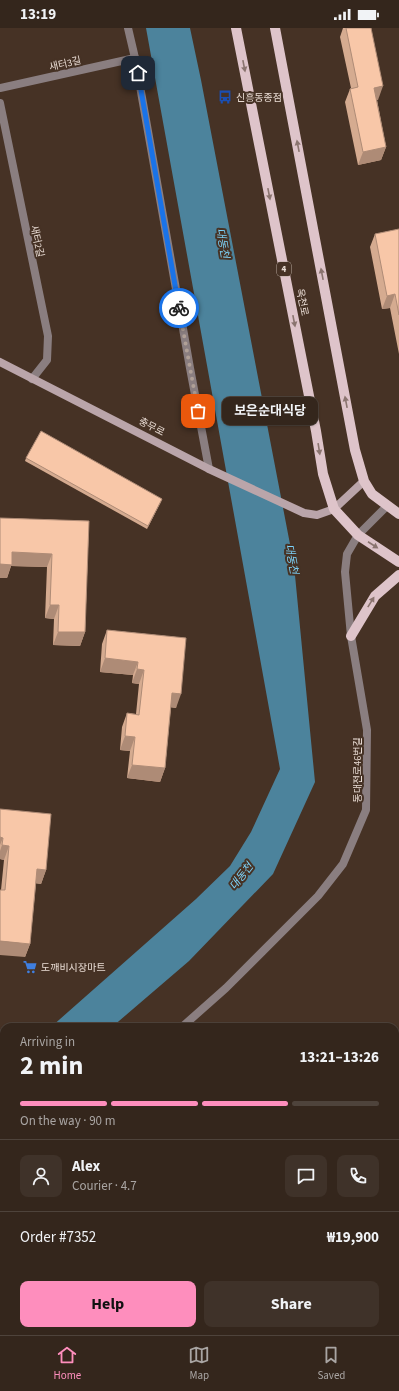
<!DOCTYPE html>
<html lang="en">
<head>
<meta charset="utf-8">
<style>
	:root { --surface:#34261c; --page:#3f3229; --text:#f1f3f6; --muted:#a9a5a3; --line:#4e433b; --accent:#fe8ebd }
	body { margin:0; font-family:"Source Sans 3","Noto Sans KR",sans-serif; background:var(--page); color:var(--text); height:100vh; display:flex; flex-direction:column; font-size:15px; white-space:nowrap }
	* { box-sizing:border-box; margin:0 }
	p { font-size:13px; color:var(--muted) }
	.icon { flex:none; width:22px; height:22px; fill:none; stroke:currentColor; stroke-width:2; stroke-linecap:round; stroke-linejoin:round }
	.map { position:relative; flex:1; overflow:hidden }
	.side { position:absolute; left:0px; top:995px; width:399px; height:312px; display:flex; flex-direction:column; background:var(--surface); border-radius:12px 12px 0 0; box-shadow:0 1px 3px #0004,0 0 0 1px var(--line) }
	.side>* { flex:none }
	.pin { position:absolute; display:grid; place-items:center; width:34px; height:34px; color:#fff; margin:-17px; border-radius:8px; box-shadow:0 2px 6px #0006 }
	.courier { position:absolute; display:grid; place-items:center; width:40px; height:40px; margin:-20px; border:3px solid #1a73e8; border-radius:50%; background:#fff; color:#222; box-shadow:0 1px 5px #0007 }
	.bubble { position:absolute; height:28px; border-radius:8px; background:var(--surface); box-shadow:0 1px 3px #0004,0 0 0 1px var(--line); font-size:13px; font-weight:700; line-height:28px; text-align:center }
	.headline em { font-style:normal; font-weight:700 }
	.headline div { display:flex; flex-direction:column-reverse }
	.headline { display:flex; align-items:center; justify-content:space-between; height:68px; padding:0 20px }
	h1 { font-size:26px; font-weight:700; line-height:30px }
	.bar { display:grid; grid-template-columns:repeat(4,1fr); gap:6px 4px; align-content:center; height:48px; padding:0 20px }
	.bar i { height:5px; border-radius:3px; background:var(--line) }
	.bar .selected { background:var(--accent) }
	.bar p { grid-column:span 4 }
	.line { display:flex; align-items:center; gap:10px; padding:0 20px; border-top:1px solid var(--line) }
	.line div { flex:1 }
	.round { display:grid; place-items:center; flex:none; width:42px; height:42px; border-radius:8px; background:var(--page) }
	.action { display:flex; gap:8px; margin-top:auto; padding:8px 20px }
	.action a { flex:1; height:46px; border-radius:8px; background:var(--accent); color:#111; font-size:16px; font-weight:700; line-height:46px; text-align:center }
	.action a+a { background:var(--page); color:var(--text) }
	.status { display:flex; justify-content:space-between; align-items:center; height:28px; padding:0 20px; background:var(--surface); direction:ltr }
	.status svg { height:11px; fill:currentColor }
	.menu { display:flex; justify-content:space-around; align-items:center; height:56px; border-top:1px solid var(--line); background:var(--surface); font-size:11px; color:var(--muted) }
	.menu a { display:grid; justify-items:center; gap:2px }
	.menu .selected { color:var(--accent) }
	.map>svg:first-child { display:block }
	.built { fill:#543a2a }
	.green { fill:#3c5848 }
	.water { fill:#4c839c }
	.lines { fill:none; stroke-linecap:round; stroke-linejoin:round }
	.minor { stroke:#8a7e80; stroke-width:8 }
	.tertiary { stroke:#8a7e80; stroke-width:8 }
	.secondary { stroke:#baa5aa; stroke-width:8 }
	.primary { stroke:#dec4ca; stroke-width:10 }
	.wall { fill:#d5ab90 }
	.shaded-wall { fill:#ae8b76 }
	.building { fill:#f8c7a8; stroke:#ae8b76 }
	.oneway { fill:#8a746f }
	.done { stroke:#b0a097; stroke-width:4; stroke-dasharray:0 7.2 }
	.route { stroke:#1a73e8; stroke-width:5 }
	.labels { text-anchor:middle; stroke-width:4; stroke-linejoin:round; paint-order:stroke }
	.shield { fill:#463225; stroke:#b8a9a0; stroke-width:1 }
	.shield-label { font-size:9px; font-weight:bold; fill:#e9dcd4 }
	.street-label { font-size:10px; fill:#e9dcd4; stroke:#463225 }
	.poi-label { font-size:10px; fill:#e9dcd4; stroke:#463225; text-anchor:start }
	.water-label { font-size:11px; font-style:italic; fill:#7dd3fa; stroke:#463225 }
</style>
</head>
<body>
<div class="status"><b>13:19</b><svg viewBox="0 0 49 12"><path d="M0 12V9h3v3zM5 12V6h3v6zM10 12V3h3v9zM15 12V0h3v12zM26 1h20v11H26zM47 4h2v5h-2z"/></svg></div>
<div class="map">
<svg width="399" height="1307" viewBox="0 0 399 1307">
	<rect width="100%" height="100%" fill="#463225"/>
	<path class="built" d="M4,1187V1303H213L216,1307H0V1191Z"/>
	<path class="green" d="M4,1294V1303H114L118,1307H0V1297Z"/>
	<g class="water">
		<path d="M146,0H190L201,52L294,537L315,754L273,846L189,933L112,999H51L196,871L230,838L251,804L280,741Z"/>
		<path d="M4,1040V1092L0,1095V1044Z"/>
	</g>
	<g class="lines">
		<g class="minor">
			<path d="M128,0L135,30L190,340L209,441"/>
			<path d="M0,60L135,30"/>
			<path d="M0,75L48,308L47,332L32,351"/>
			<path d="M237,1303L241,1307"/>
			<path d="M342,1303L346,1307"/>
		</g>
		<g class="tertiary">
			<path d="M182,999L226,960L318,868L343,836L366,782L367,702L351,608L345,544L347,526L358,507L387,478"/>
			<path d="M0,1154L4,1150"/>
			<path d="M264,1303L269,1307"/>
			<path d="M296,1303L300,1307"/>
		</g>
		<path class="secondary" d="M0,334L209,441L304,485L317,487L334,481L364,453"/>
		<g class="primary">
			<path d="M236,0L316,403L323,446L334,481L358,507L399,534"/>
			<path d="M275,0L355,422L364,453L372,466L399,486"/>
			<path d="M351,608L375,568L399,547"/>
		</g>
	</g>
	<g class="wall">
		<path d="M343,0H371L378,72H377L386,119L381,132L358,137L345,74L350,61L351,60L340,9Z"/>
		<path d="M399,201V326L390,280L382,281L370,219L375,206Z"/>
		<path d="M26,430L162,471L147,501L25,433Z"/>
		<path d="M0,490L89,493L85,604L80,618L53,617L54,591L45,590L47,539L11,538L7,550H0Z"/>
		<path d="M107,602L186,610L176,680L171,679L165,740L160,754L127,750L130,723L120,722L122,699L127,685L136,686L139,656L132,655L133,647L100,644L102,616Z"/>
		<path d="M0,781L46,842L41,856L36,855L30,916L25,929L1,862L4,832L0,831Z"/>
		<path d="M4,1189V1244L0,1239V1192Z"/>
		<path d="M395,1212L399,1214V1260L395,1258Z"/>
		<path d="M399,1287V1296L396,1294Z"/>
	</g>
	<g class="shaded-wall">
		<path d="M383,58L378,72L369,73L374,60Z"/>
		<path d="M386,119L381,132L358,137L363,124Z"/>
		<path d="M395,266L390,280L382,281L387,268Z"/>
		<path d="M162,471L161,474L147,501L148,498Z"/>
		<path d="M12,524L52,526L47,539L11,538L7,550H0V536Z"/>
		<path d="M50,577H59L54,591L45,590Z"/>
		<path d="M58,604H85L80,618L53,617Z"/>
		<path d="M105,630L138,634L133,647L100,644Z"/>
		<path d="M137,641L144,642L139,656L132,655Z"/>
		<path d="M172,665L181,666L176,680L167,679Z"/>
		<path d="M125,708L135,709L130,723L120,722Z"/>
		<path d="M132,737L165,740L160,754L127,750Z"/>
		<path d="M0,809L3,810L0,817Z"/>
		<path d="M2,817L9,818L4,832L0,831V823Z"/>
		<path d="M37,841L46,842L41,856L32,855Z"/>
		<path d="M0,913L30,916L25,929L0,927Z"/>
		<path d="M399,1078V1082L395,1090V1086Z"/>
	</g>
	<g class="building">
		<path d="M346,0H371L383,58L374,60L386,119L363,124L350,61L358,59Z"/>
		<path d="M399,201V287L395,266L387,268L375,206Z"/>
		<path d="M41,403L162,471L148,498L26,430Z"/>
		<path d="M0,490L89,493L85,604H58L59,577H50L52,526L12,524V537L0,536Z"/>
		<path d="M107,602L186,610L181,666L172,665L165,740L132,737L135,709L125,708L127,685L139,687L144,642L137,641L138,634L105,630Z"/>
		<path d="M0,781L51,786L46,842L37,841L30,916L0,913V862H5L9,818L2,817L3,810L0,809Z"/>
		<path d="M399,1028V1078L395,1086V1031L397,1032Z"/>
		<path d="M4,1189V1232L0,1228V1192Z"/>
		<path d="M395,1212L399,1214V1244L395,1242Z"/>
	</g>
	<defs><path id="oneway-solid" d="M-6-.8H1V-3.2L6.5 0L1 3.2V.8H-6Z"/></defs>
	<g class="oneway">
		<use href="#oneway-solid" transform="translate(244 38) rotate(79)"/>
		<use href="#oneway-solid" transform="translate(298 118) rotate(-101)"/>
		<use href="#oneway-solid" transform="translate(269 166) rotate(79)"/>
		<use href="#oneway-solid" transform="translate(322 246) rotate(-101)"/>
		<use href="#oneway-solid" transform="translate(294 293) rotate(79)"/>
		<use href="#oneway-solid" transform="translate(346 374) rotate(-101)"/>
		<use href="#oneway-solid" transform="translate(319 421) rotate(81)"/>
		<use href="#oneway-solid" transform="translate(373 517) rotate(33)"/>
		<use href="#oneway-solid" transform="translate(371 574) rotate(-58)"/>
	</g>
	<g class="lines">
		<path class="done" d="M179,280L198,383"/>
		<path class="route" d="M138,45L179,280"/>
	</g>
	<defs>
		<g id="bus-bare" transform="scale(1.08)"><path d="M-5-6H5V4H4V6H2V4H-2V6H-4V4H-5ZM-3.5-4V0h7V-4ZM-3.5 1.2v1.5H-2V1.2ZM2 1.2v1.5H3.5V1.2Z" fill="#1a4fb4" stroke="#463225" stroke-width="2.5" paint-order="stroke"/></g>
		<g id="supermarket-bare" transform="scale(1.08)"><path d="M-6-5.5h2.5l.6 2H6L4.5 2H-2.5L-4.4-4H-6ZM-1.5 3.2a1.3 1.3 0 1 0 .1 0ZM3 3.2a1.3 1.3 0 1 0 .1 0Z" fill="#3f7fe0" stroke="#463225" stroke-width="2.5" paint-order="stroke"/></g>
	</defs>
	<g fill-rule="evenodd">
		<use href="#bus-bare" x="225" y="69"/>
		<use href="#supermarket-bare" x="30" y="939"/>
	</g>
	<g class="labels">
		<rect class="shield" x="277" y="234" width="14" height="14" rx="3"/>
		<g class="shield-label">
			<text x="284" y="244">4</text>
		</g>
		<g class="street-label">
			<text transform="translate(65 35) rotate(-13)" y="4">새터3길</text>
			<text transform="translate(38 213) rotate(78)" y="4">새터2길</text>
			<text transform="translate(303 274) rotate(79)" y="4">옥천로</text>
			<text transform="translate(152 398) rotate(27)" y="4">충무로</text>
			<text transform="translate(357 742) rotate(-90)" y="4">동대전로46번길</text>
		</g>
		<g class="poi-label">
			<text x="236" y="73">신흥동종점</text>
			<text x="41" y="943">도깨비시장마트</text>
		</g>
		<g class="water-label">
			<text transform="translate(223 215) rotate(80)" y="4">대동천</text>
			<text transform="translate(292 531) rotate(79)" y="4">대동천</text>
			<text transform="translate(241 848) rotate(-52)" y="4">대동천</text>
		</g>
	</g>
</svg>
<div class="pin" style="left:198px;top:383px;background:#ea580c"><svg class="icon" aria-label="bag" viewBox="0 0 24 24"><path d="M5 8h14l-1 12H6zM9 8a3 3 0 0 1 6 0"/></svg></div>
<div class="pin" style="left:138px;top:45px;background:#1f2937"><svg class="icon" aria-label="home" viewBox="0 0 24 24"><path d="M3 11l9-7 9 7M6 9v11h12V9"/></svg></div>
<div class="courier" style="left:179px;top:280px"><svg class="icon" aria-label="bike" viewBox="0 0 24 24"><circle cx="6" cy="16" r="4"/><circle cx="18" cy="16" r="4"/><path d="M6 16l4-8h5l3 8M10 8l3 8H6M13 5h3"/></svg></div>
<div class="bubble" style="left:222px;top:369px;width:96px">보은순대식당</div>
<section class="side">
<div class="headline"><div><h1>2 min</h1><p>Arriving in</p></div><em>13:21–13:26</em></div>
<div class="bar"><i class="selected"></i><i class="selected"></i><i class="selected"></i><i></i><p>On the way · 90 m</p></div>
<div class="line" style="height:72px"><a class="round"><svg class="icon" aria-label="person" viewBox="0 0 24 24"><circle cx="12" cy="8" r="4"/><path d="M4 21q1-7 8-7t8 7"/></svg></a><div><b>Alex</b><p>Courier · 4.7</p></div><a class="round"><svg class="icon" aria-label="chat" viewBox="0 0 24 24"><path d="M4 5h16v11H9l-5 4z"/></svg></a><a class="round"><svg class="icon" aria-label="phone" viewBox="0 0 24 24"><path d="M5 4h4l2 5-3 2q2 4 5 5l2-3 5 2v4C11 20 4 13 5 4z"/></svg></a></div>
<div class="line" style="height:52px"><div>Order #7352</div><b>₩19,900</b></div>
<div class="action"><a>Help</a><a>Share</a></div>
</section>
</div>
<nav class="menu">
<a class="selected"><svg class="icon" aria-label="home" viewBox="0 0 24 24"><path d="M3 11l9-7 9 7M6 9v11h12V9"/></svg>Home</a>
<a><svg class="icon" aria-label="map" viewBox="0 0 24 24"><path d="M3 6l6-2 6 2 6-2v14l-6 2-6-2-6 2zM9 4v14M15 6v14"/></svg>Map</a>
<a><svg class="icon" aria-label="saved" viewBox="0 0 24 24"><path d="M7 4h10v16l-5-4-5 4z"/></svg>Saved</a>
</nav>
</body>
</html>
